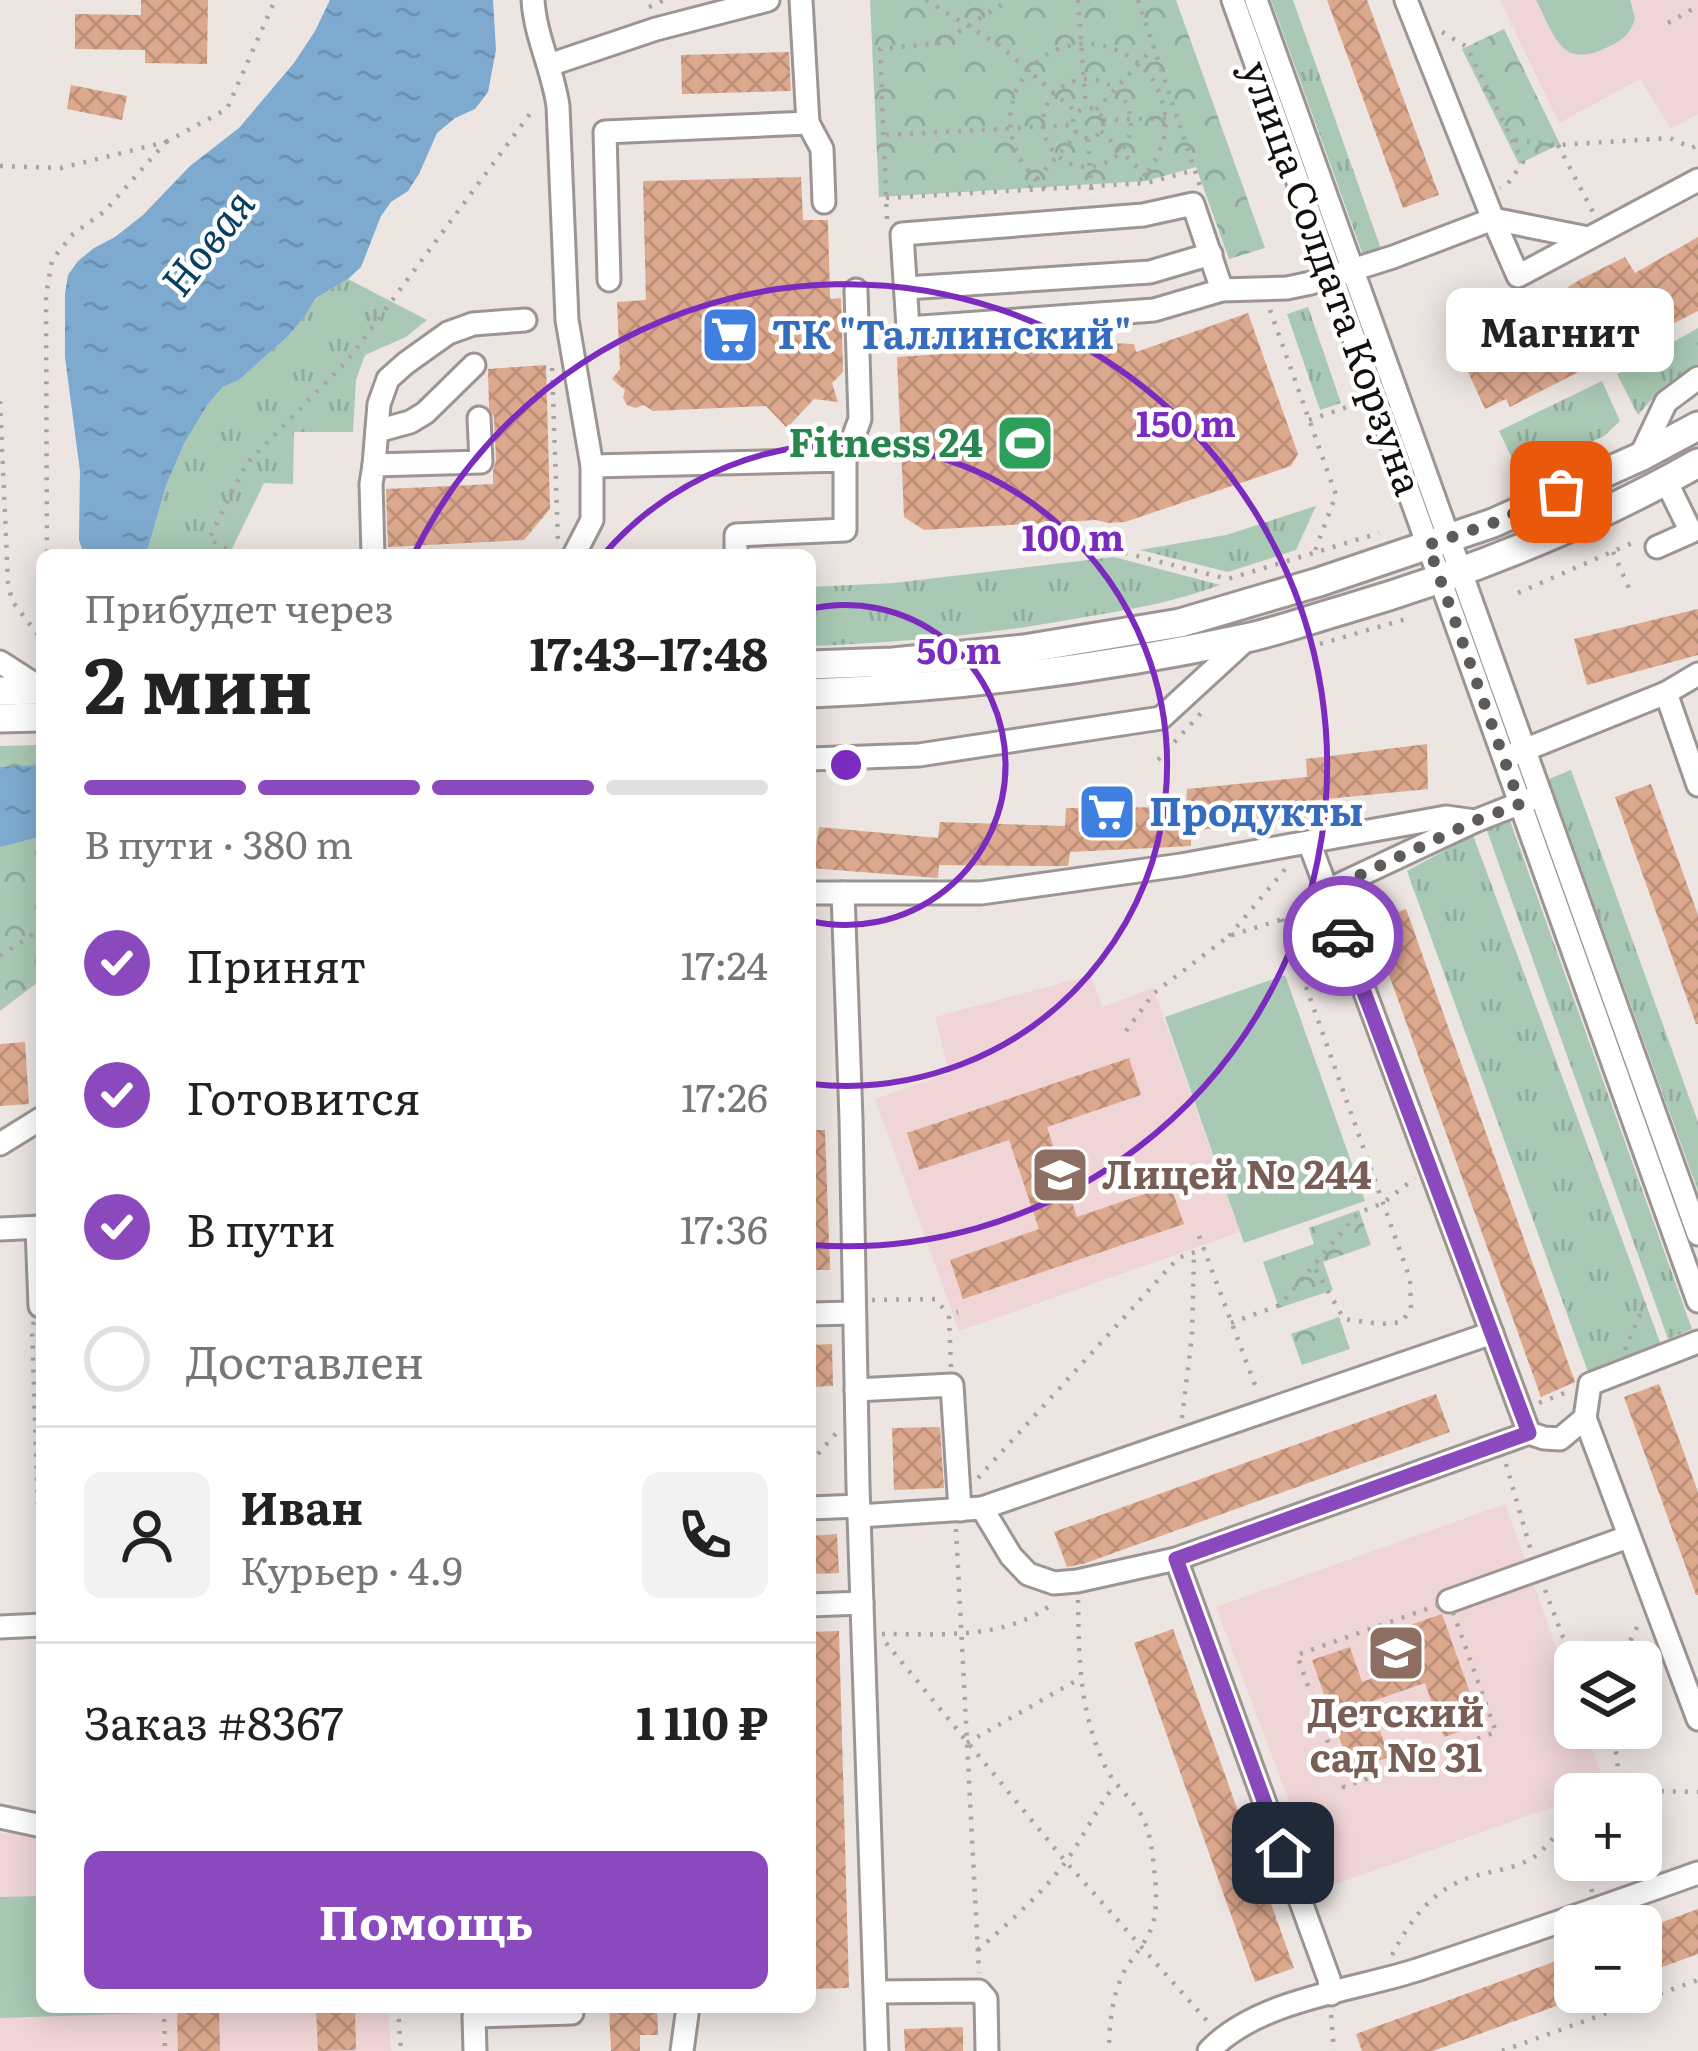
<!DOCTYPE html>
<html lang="ru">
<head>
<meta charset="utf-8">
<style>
	:root { --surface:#fff; --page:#f2f2f2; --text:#222; --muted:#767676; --line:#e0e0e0; --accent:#8b49be }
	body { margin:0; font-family:Literata,serif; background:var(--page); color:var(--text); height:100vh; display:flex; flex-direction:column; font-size:45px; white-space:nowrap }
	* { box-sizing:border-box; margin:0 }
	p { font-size:39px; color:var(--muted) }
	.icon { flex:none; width:66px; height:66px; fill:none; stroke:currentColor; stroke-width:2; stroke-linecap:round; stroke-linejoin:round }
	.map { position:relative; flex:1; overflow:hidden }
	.panel { position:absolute; left:36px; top:549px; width:780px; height:1464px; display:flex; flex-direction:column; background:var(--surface); border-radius:18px; box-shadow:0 6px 30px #0003 }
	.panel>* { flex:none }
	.fabs { position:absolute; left:1554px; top:1641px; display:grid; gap:24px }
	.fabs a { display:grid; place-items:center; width:108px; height:108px; border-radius:18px; background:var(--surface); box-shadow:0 6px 30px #0003; font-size:60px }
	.pin { position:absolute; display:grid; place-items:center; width:102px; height:102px; color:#fff; margin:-51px; border-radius:24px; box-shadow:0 6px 18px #0006 }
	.courier { position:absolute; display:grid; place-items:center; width:120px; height:120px; margin:-60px; border:9px solid #8b49be; border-radius:50%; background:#fff; color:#222; box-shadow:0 3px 15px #0007 }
	.bubble { position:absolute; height:84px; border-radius:18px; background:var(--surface); box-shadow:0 6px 30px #0003; font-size:39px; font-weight:700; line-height:84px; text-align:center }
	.head em { font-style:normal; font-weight:700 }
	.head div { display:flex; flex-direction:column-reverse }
	.head { display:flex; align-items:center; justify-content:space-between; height:204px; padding:0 48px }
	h1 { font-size:78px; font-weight:700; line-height:90px }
	.bar { display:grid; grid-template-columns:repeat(4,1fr); gap:18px 12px; align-content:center; height:144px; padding:0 48px }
	.bar i { height:15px; border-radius:9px; background:var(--line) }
	.bar .active { background:var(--accent) }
	.bar p { grid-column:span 4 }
	.line { display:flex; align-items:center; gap:30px; padding:0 48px; border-top:3px solid var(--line) }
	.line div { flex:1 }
	.round { display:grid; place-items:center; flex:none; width:126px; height:126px; border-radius:18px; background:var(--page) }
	ol { padding:0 48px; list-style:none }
	li { display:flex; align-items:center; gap:36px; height:132px }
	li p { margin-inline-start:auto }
	li .icon { padding:12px; border-radius:50%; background:var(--accent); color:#fff; stroke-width:4 }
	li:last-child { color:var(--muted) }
	li i { width:66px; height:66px; border:6px solid var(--line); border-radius:50% }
	.button { display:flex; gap:24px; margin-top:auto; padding:24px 48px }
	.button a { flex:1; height:138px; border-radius:18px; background:var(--accent); color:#fff; font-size:48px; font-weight:700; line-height:138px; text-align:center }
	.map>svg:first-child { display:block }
	.education { fill:#f0d5d7 }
	.grass { fill:url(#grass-tufts) }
	.park { fill:url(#park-crowns) }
	.pitch { fill:#a9c9b4 }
	.water { fill:url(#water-ripples) }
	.building { fill:url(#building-cross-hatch) }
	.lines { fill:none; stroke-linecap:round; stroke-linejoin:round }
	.minor-casing { stroke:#9c9593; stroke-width:27 }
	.major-casing { stroke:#9c9593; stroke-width:33 }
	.path { stroke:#a9a4a1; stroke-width:4.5; stroke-dasharray:3 9; stroke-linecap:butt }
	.minor { stroke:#fff; stroke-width:21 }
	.major { stroke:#fff; stroke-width:27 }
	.done { stroke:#5e5a58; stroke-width:12; stroke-dasharray:0 21.6 }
	.route { stroke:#8b49be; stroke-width:15 }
	.ring { fill:none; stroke:#7b2cbf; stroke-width:6 }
	.labels { text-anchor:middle; stroke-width:9; stroke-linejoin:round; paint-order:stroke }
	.street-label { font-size:39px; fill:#120f0e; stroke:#fff }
	.shop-label { font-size:39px; font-weight:bold; fill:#366cbe; stroke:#fff; text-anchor:start }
	.leisure-label { font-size:39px; font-weight:bold; fill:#27864d; stroke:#fff; text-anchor:end }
	.education-label { font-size:39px; font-weight:bold; fill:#785e54; stroke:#fff; text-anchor:start }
	.water-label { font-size:42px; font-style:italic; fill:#073e62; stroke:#fff }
	.centre { fill:#7b2cbf; stroke:#fff; stroke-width:6 }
	.ring-label { font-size:36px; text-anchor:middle; font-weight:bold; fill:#7b2cbf; stroke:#fff; stroke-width:9; stroke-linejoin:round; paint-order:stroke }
</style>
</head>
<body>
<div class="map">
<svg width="1698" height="2051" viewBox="0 0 1698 2051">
	<defs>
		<pattern id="grass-tufts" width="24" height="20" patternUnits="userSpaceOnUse" patternTransform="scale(3)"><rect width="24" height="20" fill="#a9c9b4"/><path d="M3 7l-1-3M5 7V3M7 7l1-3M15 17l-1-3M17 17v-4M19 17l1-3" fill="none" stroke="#90ab9a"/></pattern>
		<pattern id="park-crowns" width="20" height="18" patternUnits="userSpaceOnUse" patternTransform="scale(3)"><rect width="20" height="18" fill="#a9c9b4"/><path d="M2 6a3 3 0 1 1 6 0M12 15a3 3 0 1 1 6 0" fill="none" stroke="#90ab9a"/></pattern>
		<pattern id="water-ripples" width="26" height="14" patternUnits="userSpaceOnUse" patternTransform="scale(3)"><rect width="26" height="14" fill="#7eaad0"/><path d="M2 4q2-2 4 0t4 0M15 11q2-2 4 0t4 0" fill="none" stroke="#6c91b1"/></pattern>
		<pattern id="building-cross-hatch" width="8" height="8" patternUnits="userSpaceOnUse" patternTransform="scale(3)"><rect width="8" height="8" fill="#dda98e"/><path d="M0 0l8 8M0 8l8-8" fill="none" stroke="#bd9079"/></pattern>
	</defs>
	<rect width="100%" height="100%" fill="#ece5e2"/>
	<g class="education">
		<path d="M1500,0H1698V114L1671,129L1640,79L1559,123Z"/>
		<path d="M1091,975L1102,1007L1153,988L1240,1232L959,1331L875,1099L949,1073L935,1017Z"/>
		<path d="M1505,1504L1575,1700V1728H1585L1606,1788L1590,1794H1575V1799L1322,1889L1216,1607Z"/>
		<path d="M0,1833L42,1834V2007H388L391,2051H0Z"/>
	</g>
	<g class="grass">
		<path d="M1271,0H1293L1381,249L1363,255Z"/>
		<path d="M348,279L427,320L406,337L365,355L356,380L353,432H294L293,484L264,483L229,555H146L167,483L185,442L208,404L223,387L239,380L287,337L303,319L316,298Z"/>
		<path d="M1308,307L1341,403L1320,410L1287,314Z"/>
		<path d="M1698,328V364L1658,392L1638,415L1617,374Z"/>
		<path d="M1602,381L1620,421L1604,436L1520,475L1499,431Z"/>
		<path d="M1316,506L1296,550L1228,572L1140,550L1226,535Z"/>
		<path d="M1114,557L1220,585C1174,602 1133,609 1085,617C994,634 903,643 810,646V587L894,583Z"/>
		<path d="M1571,770L1698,1122V1191L1549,779Z"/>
		<path d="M1509,818L1692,1329L1668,1339L1486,828Z"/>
		<path d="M1473,835L1661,1345L1588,1372L1407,871Z"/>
	</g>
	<g class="park">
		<path d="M870,0H1176L1265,248L1229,259L1196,167L1146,181L879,197Z"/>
		<path d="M1504,29L1560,144L1519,164L1462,49Z"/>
		<path d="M42,745V979L0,1011V746Z"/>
		<path d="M1359,1210L1371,1245L1323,1262L1333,1290L1279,1308L1263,1262L1314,1244L1309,1228Z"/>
		<path d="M1339,1317L1350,1349L1302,1365L1291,1334Z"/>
	</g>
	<g class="pitch">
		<path d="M1536,0H1630L1635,18C1631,33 1624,39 1610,46C1561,71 1556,38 1536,0Z"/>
		<path d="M1285,975L1365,1201L1244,1243L1165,1017Z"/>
		<path d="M42,1896V2007H152V2013L0,2018V1897Z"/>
	</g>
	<g class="water">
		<path d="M330,0H493L496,50L488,92L475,109L455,118L437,133L419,174L408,191L391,202L381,216L361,267L348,279L316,298L303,319L287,337L239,380L223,387L208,404L185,442L167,483L146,555H84L79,540L80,471L65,357V294L68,275L78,261L94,248L115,237L143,215L190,166L239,128L294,63L315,31Z"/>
		<path d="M42,765V836L0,847V767Z"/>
	</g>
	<g class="building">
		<path d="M141,0H208L207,64L145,63V50L75,49V14L141,15Z"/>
		<path d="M1327,0H1367L1439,195L1403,208Z"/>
		<path d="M789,52L791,91L682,94L681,55Z"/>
		<path d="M71,85L127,96L122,120L67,109Z"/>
		<path d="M801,177L803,220H828L830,299L841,298L843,372L832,383L838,402L814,399L787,428L766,406L653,411L644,405L635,408L627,405L623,398L625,390L612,379L620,369L617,302L646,300L643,181Z"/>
		<path d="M1698,237V311L1510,407L1506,399L1485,409L1464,363L1470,360L1447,311L1480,296L1501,341L1576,302L1568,287L1581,279L1625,257L1635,273Z"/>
		<path d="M1248,313L1298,454L1291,466L1125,522L1109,523L1096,520L924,530L904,517L897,357L1111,343L1134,344L1136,352Z"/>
		<path d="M546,365L550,509L524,540L388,547L386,489L493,484V471L496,461L494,417L489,408L488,369Z"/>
		<path d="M1698,609V655L1587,685L1574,639Z"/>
		<path d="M1427,744L1428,789L1317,800L1318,816L1191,831V846L1070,852L1068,866H1062L939,865L938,878L810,868V846H816L819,827L938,838L940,822L1065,826L1066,808L1186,807L1187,789L1307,777L1306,759Z"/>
		<path d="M1651,784L1698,915V1024H1696L1615,797Z"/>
		<path d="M1406,909L1575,1382L1541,1397L1370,922Z"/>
		<path d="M25,1042L29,1104L0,1106V1044Z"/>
		<path d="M1129,1058L1141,1095L1047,1127L1077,1217L1170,1185L1184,1224L963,1299L950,1260L1039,1229L1009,1140L919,1170L907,1133Z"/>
		<path d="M810,1130H825L830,1270H810Z"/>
		<path d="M832,1344L833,1386L810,1387V1345Z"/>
		<path d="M1659,1384L1698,1492V1595H1696L1624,1397Z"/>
		<path d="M1436,1394L1450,1432L1083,1564L1067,1567L1054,1532Z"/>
		<path d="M940,1427L944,1488L894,1490L892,1428Z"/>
		<path d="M837,1534L839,1573L810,1574V1536Z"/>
		<path d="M1442,1614L1481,1724L1444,1737L1425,1683L1370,1702L1389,1757L1351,1771L1312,1660L1350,1647L1362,1682L1417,1662L1404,1627Z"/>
		<path d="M1173,1629L1294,1968L1255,1982L1134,1643Z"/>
		<path d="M839,1631L849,1988L810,1989V1632Z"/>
		<path d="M1698,1909V1954L1641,1975V1930Z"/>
		<path d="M1575,1954V1999L1433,2051H1362L1356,2034Z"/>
		<path d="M177,2007H219L220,2051H178Z"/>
		<path d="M316,2007H355L356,2050L318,2051Z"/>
		<path d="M609,2007H657L658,2035H640V2051H611Z"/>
		<path d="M963,2027V2051H905L904,2029Z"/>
	</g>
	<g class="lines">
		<g class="minor-casing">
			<g id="minor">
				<path d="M533,0C535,36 553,70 558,106L567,320L592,466V520L574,555"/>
				<path d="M1233,0L1698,1301"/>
				<path d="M1256,0L1698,1234"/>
				<path d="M1406,0L1493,219L1588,238"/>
				<path d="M549,65L656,29L768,0"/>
				<path d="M808,123L822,149L824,202"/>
				<path d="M609,280L605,132L808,123L801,0"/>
				<path d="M906,288L1150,272L1211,254"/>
				<path d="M1222,290L1193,204L1143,215L902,234L908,328L1154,310L1222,290L1287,288L1311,283L1393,257L1493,219L1518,276L1698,180"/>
				<path d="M377,431L410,422L425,413L474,365"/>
				<path d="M1640,457L1666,402L1698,378"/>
				<path d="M845,460L860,419L856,290"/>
				<path d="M374,465L379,404L388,379L406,363L448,333L473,324L525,320"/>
				<path d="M592,466L845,460V530L736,535V555"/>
				<path d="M1657,547L1691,532L1666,481"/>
				<path d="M373,555L371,484L374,465L481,462L479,418"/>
				<path d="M0,662L42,689"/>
				<path d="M1666,693L1698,785"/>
				<path d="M1512,755L1666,693L1698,674"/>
				<path d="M810,759L919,755L1161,718L1248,638"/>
				<path d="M1326,891L1475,821"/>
				<path d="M810,893H981L1181,865L1446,817L1475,821L1531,799"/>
				<path d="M843,893L851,1119L858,1486L877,2051"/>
				<path d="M0,1144L42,1118"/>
				<path d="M37,1227L40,1306H42"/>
				<path d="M0,1229L42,1227"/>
				<path d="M810,1314L854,1313"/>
				<path d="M856,1390L952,1385L960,1510"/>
				<path d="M1585,1418L1698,1719"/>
				<path d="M1529,1433L1544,1438L1560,1439L1585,1418L1590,1384L1698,1342"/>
				<path d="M810,1508L859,1506"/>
				<path d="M982,1508L1492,1333"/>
				<path d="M859,1516L982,1508L1011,1556L1028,1574L1054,1583L1077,1581L1176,1559L1529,1433L1309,842"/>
				<path d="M1176,1559L1329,1979L1331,1994"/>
				<path d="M1449,1601L1628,1537"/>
				<path d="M810,1605L862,1603"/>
				<path d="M0,1627L42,1625"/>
				<path d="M0,1817L42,1826"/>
				<path d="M877,1992L979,1991L986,1999L987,2051"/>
				<path d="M475,2051L474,2016L572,2013V2007"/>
				<path d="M682,2051L688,2007"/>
				<path d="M1209,2051C1258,1999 1353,1991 1420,1969C1513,1938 1606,1906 1698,1873"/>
			</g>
		</g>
		<g class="major-casing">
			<g id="major">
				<path d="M810,665L893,662L1024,649L1180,623L1319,582L1493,523L1640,457L1698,426"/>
				<path d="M0,691L42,690"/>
				<path d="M810,693C956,687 1103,669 1246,638C1279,631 1311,619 1343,610C1465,574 1587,526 1698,463"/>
				<path d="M0,718L42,717"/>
			</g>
		</g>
		<g class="path">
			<path d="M926,0L999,45L1077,113"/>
			<path d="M1078,0L1086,108"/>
			<path d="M1138,0L1200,186"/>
			<path d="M649,7L664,0"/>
			<path d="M1668,23L1698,6"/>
			<path d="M1442,32L1467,47L1523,162L1507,185L1500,188"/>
			<circle cx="1087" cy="123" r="44"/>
			<circle cx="1088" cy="123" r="15"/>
			<path d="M1096,110L1153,48"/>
			<path d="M1103,120L1175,118"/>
			<path d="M1101,131L1152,182"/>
			<path d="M886,135L1072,125"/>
			<path d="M1088,139L1092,199"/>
			<path d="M1515,140L1558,145L1670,138L1692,148L1698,145"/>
			<path d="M166,142L227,109L275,0"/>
			<path d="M1558,145L1594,214"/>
			<path d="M0,166L61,168L166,142L105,211L73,234L52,260L46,295L47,555"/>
			<path d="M1029,188L1077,134"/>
			<path d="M1045,189C961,115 1046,7 1128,56C1147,67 1160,87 1164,109C1170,138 1157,164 1136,184"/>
			<path d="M886,198L1147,183L1195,170"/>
			<path d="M887,219L880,49L941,43L1009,0"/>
			<path d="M1270,310L1336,495L1314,553"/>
			<path d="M552,368L558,542"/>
			<path d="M0,401L8,583L12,601L42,640"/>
			<path d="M1309,420L1353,405"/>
			<path d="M1113,550L1228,579L1379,533"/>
			<path d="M1613,552L1632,595"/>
			<path d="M237,555L209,539L246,464L348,360L535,107"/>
			<path d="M305,555L308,552L352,551"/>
			<path d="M1518,593L1639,540"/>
			<path d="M1320,644L1406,619"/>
			<path d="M1158,760L1204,710"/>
			<path d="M1282,919L1410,1279L1411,1308L1402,1322L1381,1324L1344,1319L1313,1265"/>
			<path d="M1229,936L1287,867"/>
			<path d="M0,956L42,928"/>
			<path d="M1126,1031L1154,993L1229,936L1312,910"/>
			<path d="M1199,1236L1258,1393"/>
			<path d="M872,1300L935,1299L949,1315"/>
			<path d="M34,1322L32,1328L41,1604"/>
			<path d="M1231,1323L1280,1305L1358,1213L1383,1203L1415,1178"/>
			<path d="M1625,1350L1646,1300"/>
			<path d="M951,1367L949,1315L958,1312"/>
			<path d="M1539,1403L1567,1392"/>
			<path d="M1182,1418L1192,1335L1194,1253"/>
			<path d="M810,1463L838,1431"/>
			<path d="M1506,1464L1531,1551"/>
			<path d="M978,1478L1178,1258L1204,1249"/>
			<path d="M956,1529L979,1973"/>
			<path d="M1545,1590L1563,1637L1576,1662"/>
			<path d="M1078,1600C1079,1659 1079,1707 1103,1762C1111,1781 1124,1791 1136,1807C1149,1824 1152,1846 1154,1868C1156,1885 1158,1905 1153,1923C1148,1941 1134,1955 1125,1970C1112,1995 1109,2024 1109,2051"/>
			<path d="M1449,1601L1496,1732L1344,1787L1297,1655Z"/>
			<path d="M882,1634C938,1634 1004,1640 1051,1605"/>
			<path d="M886,1643L1066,1862L1209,2023"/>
			<path d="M1620,1662L1641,1619"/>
			<path d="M1610,1728C1616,1750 1622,1773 1613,1794"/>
			<path d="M967,1743L1077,1680"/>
			<path d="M1618,1794L1617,1790L1698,1792"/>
			<path d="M1592,1892L1589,1881L1592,1860"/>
			<path d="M978,1950C1008,1923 1039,1897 1064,1864C1083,1839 1095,1810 1115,1785"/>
			<path d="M1392,1955C1410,1921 1431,1890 1471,1877C1491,1871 1515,1869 1534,1857C1549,1846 1559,1828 1575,1818"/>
			<path d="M164,2007L165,2051"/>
			<path d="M398,2007L401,2051"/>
			<path d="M1331,2015L1334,2051"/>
			<path d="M1502,2051L1698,1980"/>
		</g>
		<use href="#minor" class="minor"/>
		<use href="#major" class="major"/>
	</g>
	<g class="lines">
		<path class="done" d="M1343,936L1326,891L1475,821L1520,804L1428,545L1493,523L1561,492"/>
		<path class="route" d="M1283,1853L1176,1559L1529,1433L1343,936"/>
	</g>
	<g class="ring">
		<path d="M810 609A160 160 0 1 1 810 921"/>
		<path d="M604 554A321 321 0 1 1 812 1084"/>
		<path d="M414 554A481 481 0 1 1 812 1245"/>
	</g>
	<defs>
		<g id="supermarket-square" transform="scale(3)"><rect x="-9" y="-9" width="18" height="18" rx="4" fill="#3f7fe0" stroke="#fff"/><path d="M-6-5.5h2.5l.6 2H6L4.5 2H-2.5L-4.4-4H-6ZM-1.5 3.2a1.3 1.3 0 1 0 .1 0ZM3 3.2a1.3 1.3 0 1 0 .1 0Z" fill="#fff"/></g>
		<g id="stadium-square" transform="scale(3)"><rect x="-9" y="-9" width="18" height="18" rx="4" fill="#2e9e5b" stroke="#fff"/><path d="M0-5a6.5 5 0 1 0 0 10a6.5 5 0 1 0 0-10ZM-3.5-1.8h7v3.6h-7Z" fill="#fff"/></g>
		<g id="school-square" transform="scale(3)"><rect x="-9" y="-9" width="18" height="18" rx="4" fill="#8d6e63" stroke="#fff"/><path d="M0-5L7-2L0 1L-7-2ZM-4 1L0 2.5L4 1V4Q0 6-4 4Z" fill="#fff"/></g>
	</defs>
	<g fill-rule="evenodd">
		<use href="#supermarket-square" x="730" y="335"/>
		<use href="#stadium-square" x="1025" y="443"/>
		<use href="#supermarket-square" x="1107" y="812"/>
		<use href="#school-square" x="1060" y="1175"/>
		<use href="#school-square" x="1396" y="1653"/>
	</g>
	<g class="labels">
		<g class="street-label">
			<text transform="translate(1332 278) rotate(70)" y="14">улица Солдата Корзуна</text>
		</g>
		<g class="shop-label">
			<text x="772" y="349">ТК "Таллинский"</text>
			<text x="1149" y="826">Продукты</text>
		</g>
		<g class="leisure-label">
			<text x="983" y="457">Fitness 24</text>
		</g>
		<g class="education-label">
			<text x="1102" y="1189">Лицей № 244</text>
			<text x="1396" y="1727" text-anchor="middle">Детский<tspan x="1396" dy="45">сад № 31</tspan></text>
		</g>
		<g class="water-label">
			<text transform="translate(208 243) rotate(-52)" y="15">Новая</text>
		</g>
	</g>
	<circle cx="846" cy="765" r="18" class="centre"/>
	<g class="ring-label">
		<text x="1186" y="437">150 m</text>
		<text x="1073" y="551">100 m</text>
		<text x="959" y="664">50 m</text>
	</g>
</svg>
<div class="fabs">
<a><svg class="icon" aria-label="layers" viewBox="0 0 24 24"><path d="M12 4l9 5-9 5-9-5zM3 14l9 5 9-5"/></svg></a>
<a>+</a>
<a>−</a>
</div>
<div class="pin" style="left:1561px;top:492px;background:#ea580c"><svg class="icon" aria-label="bag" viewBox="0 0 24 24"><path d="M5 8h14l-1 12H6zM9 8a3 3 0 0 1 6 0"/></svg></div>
<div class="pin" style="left:1283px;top:1853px;background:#1f2937"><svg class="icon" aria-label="home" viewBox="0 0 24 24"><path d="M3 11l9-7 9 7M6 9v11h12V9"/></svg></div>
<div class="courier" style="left:1343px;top:936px"><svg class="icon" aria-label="car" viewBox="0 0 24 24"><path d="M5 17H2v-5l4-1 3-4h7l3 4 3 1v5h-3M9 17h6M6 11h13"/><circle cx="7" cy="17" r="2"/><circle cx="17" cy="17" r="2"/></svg></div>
<div class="bubble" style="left:1446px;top:288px;width:228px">Магнит</div>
<section class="panel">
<div class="head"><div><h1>2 мин</h1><p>Прибудет через</p></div><em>17:43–17:48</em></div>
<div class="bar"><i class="active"></i><i class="active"></i><i class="active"></i><i></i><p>В пути · 380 m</p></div>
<ol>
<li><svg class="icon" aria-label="check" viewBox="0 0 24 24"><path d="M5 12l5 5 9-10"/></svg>Принят<p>17:24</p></li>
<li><svg class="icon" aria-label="check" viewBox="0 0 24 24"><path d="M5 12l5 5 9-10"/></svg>Готовится<p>17:26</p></li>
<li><svg class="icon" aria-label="check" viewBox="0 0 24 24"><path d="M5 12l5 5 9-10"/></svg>В пути<p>17:36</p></li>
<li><i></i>Доставлен</li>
</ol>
<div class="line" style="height:216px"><a class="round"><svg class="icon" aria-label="person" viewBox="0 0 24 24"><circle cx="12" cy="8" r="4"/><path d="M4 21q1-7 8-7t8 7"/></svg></a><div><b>Иван</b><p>Курьер · 4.9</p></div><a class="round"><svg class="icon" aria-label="phone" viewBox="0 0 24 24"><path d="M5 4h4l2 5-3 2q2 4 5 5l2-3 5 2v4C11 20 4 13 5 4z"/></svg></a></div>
<div class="line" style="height:156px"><div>Заказ #8367</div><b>1 110 ₽</b></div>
<div class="button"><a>Помощь</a></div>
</section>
</div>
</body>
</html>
